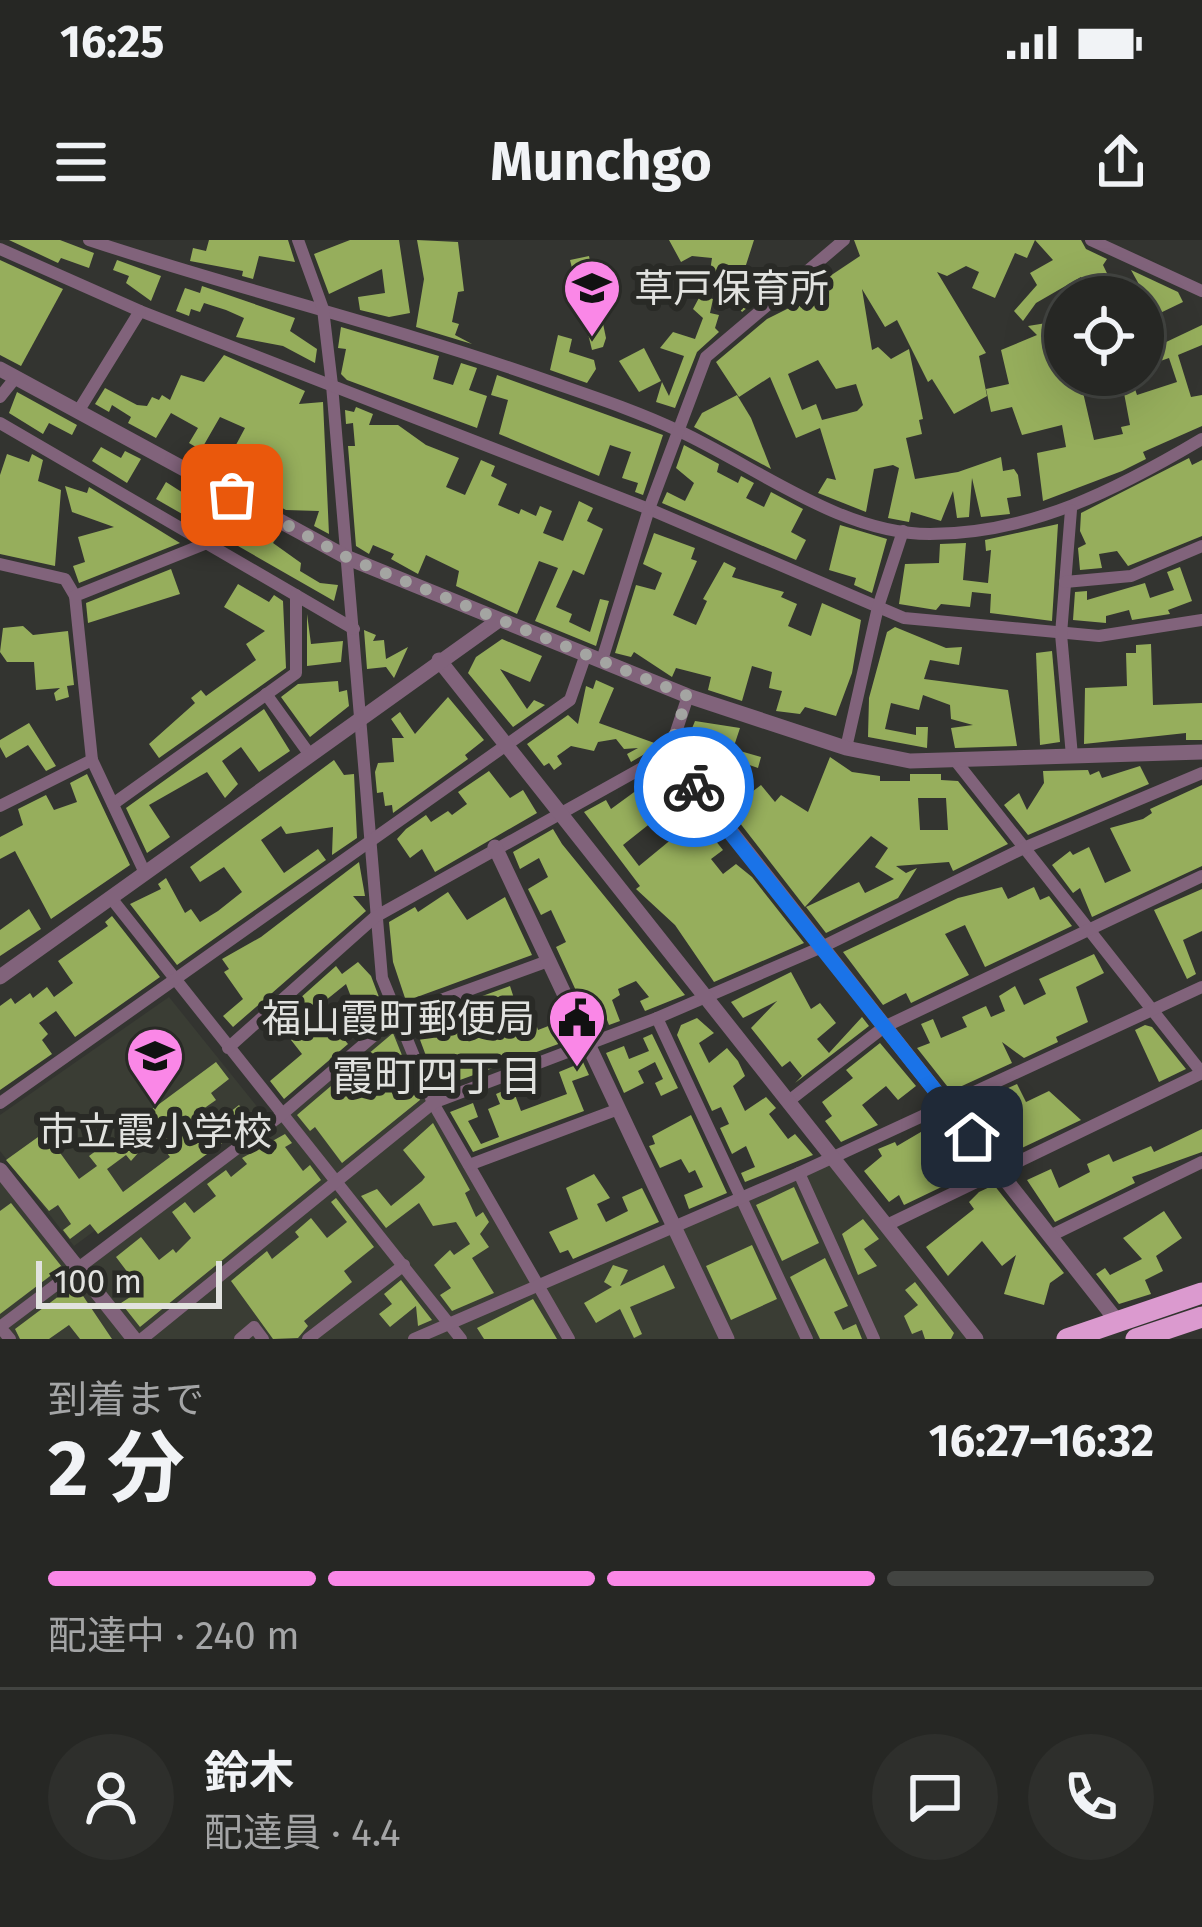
<!DOCTYPE html>
<html lang="ja">
<head>
<meta charset="utf-8">
<style>
	:root { --surface:#262724; --page:#2e2f2c; --text:#f1f3f6; --muted:#a4a5a6; --line:#424441; --accent:#fa87e7 }
	body { margin:0; font-family:"Fira Sans","Noto Sans JP",sans-serif; background:var(--page); color:var(--text); height:100vh; display:flex; flex-direction:column; font-size:45px; white-space:nowrap }
	* { box-sizing:border-box; margin:0 }
	p { font-size:39px; color:var(--muted) }
	.icon { flex:none; width:66px; height:66px; fill:none; stroke:currentColor; stroke-width:2; stroke-linecap:round; stroke-linejoin:round }
	.map { position:relative; height:1099px; overflow:hidden }
	.details { display:flex; flex-direction:column; background:var(--surface); flex:1 }
	.details>* { flex:none }
	.fabs { position:absolute; left:1044px; top:36px; display:grid; gap:24px }
	.fabs a { display:grid; place-items:center; width:120px; height:120px; border-radius:50%; background:var(--surface); box-shadow:0 12px 48px #0002,0 0 0 3px var(--line); font-size:60px }
	.scale { position:absolute; left:36px; bottom:30px; width:186px; box-sizing:border-box; padding-left:12px; border:6px solid #e1e2df; border-top:0; font-size:33px; line-height:42px; white-space:nowrap; color:#e1e2df; -webkit-text-stroke:9px #292a26; paint-order:stroke }
	.pin { position:absolute; display:grid; place-items:center; width:102px; height:102px; color:#fff; margin:-51px; border-radius:24px; box-shadow:0 6px 18px #0006 }
	.courier { position:absolute; display:grid; place-items:center; width:120px; height:120px; margin:-60px; border:9px solid #1a73e8; border-radius:50%; background:#fff; color:#222; box-shadow:0 3px 15px #0007 }
	.head em { font-style:normal; font-weight:700 }
	.head div { display:flex; flex-direction:column-reverse }
	.head { display:flex; align-items:center; justify-content:space-between; height:204px; padding:0 48px }
	h1 { font-size:78px; font-weight:700; line-height:90px }
	.bar { display:grid; grid-template-columns:repeat(4,1fr); gap:18px 12px; align-content:center; height:144px; padding:0 48px }
	.bar i { height:15px; border-radius:9px; background:var(--line) }
	.bar .selected { background:var(--accent) }
	.bar p { grid-column:span 4 }
	.line { display:flex; align-items:center; gap:30px; padding:0 48px; border-top:3px solid var(--line) }
	.line div { flex:1 }
	.round { display:grid; place-items:center; flex:none; width:126px; height:126px; border-radius:63px; background:var(--page) }
	.status { display:flex; justify-content:space-between; align-items:center; height:84px; padding:0 60px; background:var(--surface); direction:ltr }
	.status svg { height:33px; fill:currentColor }
	header { display:flex; justify-content:space-between; align-items:center; height:156px; padding:0 48px; background:var(--surface); font-size:54px; font-weight:700 }
	.map>svg:first-child { display:block }
	.built { fill:#3a3d34 }
	.building { fill:#96ae5c; fill-rule:evenodd }
	.lines { fill:none; stroke-linecap:round; stroke-linejoin:round }
	.minor { stroke:#81637b; stroke-width:12 }
	.tertiary { stroke:#81637b; stroke-width:15 }
	.trunk { stroke:#db9acf; stroke-width:21 }
	.done { stroke:#a4a5a2; stroke-width:12; stroke-dasharray:0 21.6 }
	.route { stroke:#1a73e8; stroke-width:15 }
	.labels { text-anchor:middle; stroke-width:12; stroke-linejoin:round; paint-order:stroke }
	.poi-label { font-size:39px; fill:#e1e2df; stroke:#292a26; text-anchor:start }
	.neighbourhood-label { font-size:42px; fill:#e1e2df; stroke:#292a26 }
</style>
</head>
<body>
<div class="status"><b>16:25</b><svg viewBox="0 0 49 12"><path d="M0 12V9h3v3zM5 12V6h3v6zM10 12V3h3v9zM15 12V0h3v12zM26 1h20v11H26zM47 4h2v5h-2z"/></svg></div>
<header><svg class="icon" aria-label="menu" viewBox="0 0 24 24"><path d="M4 6h16M4 12h16M4 18h16"/></svg>Munchgo<svg class="icon" aria-label="share" viewBox="0 0 24 24"><path d="M12 15V3M7 8l5-5 5 5M5 13v7h14v-7"/></svg></header>
<div class="map">
<svg width="1202" height="1099" viewBox="0 0 1202 1099">
	<rect width="100%" height="100%" fill="#333430"/>
	<g class="built">
		<path d="M169,757L259,869L74,1006L0,911V875Z"/>
		<path d="M400,772L442,880L540,1047L836,922L980,1099H0V922L73,1016L83,1018L287,872Z"/>
	</g>
	<g class="building">
		<path d="M9,0H60L94,13L89,28L61,18L58,23Z"/>
		<path d="M209,0H288L295,22L259,16L253,39L242,36L243,31L190,21L193,8L206,11Z"/>
		<path d="M350,0H399L410,73L389,77L360,70L358,57L385,53L382,29L329,54L314,14Z"/>
		<path d="M417,0L458,2L464,51L458,52L452,82L459,84L455,95L472,104L416,87L424,39Z"/>
		<path d="M669,0H754L737,53L758,40L766,52L742,72L726,50L721,54L709,38L712,18L692,16L681,22Z"/>
		<path d="M854,0H1081L1086,9L1107,19L1103,25L1116,52L1091,57L1081,37L1036,63L1023,81L1014,71L1037,45L1030,33L1053,20L1035,0L1027,18L1015,13L995,58L972,48L979,32L966,26L947,36L937,32L986,113L979,116L987,156L954,174L932,139L928,142L897,80L885,87L862,49L872,110L878,107L891,119L909,109L923,179L919,180L922,194L906,198L915,239L958,232L1001,217L1003,231L1014,229L1018,235L1021,256L1007,258L1010,274L981,277L972,238L969,277L957,278L953,251L941,281L911,272L909,282L888,278L899,228L893,225L874,229L866,272L818,253L827,238L836,240L820,188L796,198L770,137L739,157L716,122L767,79L789,68L786,63L807,45L809,50L860,16ZM818,120L836,149L856,144L863,165L857,171L822,180L816,164L802,170L788,134Z"/>
		<path d="M589,16L606,98L603,107L592,110L570,20Z"/>
		<path d="M0,20L63,49L21,126L0,115Z"/>
		<path d="M117,20L161,36L151,61L126,43L129,36L113,30Z"/>
		<path d="M1131,30L1178,52L1183,62L1156,75Z"/>
		<path d="M202,46L295,78L290,91L317,109L315,123L283,106L236,97L244,78L226,70L204,63L200,72L191,69L189,76L176,71L185,48L200,53Z"/>
		<path d="M700,56L713,59L710,73L719,75L715,88L719,92L697,112L675,168L656,162L662,142L669,156L684,116L660,108L673,92L695,99L703,78L693,69Z"/>
		<path d="M1065,80V135H1079L1094,200L1123,194L1121,187L1130,185L1124,153L1135,149L1137,155L1177,142L1169,118L1143,127V113L1202,85V105L1178,115L1191,157L1202,155V186L1143,212L1146,219L1122,231L1043,261L1037,213L1066,207L1062,185L1022,195L1012,167L991,172L986,149L1009,144L1001,110L1037,95L1028,86Z"/>
		<path d="M341,87L439,116L433,139L453,145L461,123L477,128L469,150L487,156L477,188L347,140L341,134L346,109L338,108Z"/>
		<path d="M558,95L572,99L569,112L594,120L596,129L587,143L550,130Z"/>
		<path d="M644,108L661,141L639,152L619,121Z"/>
		<path d="M224,115L305,151L299,164L323,162L329,294L314,286L319,271L286,270L250,251L259,236L240,224L231,240L197,222L207,204L230,216L245,188L220,177L201,210L189,203L198,188L171,173L156,198L128,183L131,177L112,165L109,172L95,164L105,148L137,165L147,166L152,157L159,160L162,155L170,160L181,135L204,142Z"/>
		<path d="M497,135L663,195L643,255L635,252L638,243L622,238L631,212L610,205L599,236L499,194L508,160L491,155Z"/>
		<path d="M17,152L77,185L72,195L49,183L43,194L9,173Z"/>
		<path d="M737,155L751,178L771,229L694,187L702,173Z"/>
		<path d="M356,167L373,174L369,185H398L426,205L459,218L446,247L465,255L481,220L495,226L491,236L507,244L498,265L519,274L521,269L536,276L540,266L552,271L543,293L563,301L579,261L593,268L587,281L603,289L584,335L573,330L556,367L572,374L569,382L590,392L600,359L609,361L596,406L535,381L558,328L539,321L517,374L456,346L459,331L426,315L418,334L391,319L394,314L373,305L369,314L356,306L348,206H355L353,183L346,184L345,170L354,172Z"/>
		<path d="M684,205L719,224L717,232L738,243L741,236L754,243L746,258L764,267L771,252L803,269L791,292L806,300L796,320L662,263L667,252L685,261L694,243L676,228Z"/>
		<path d="M101,207L121,218L125,211L141,219L127,243L92,221Z"/>
		<path d="M7,214L29,222L32,214L43,220L38,241L61,250L55,326L0,314V235Z"/>
		<path d="M1189,218L1192,225L1202,220V296L1128,326L1117,311L1099,314L1102,328L1080,330L1078,308L1086,304L1080,291L1081,273Z"/>
		<path d="M166,242L227,281L238,273L277,297L273,303L301,323L300,331L320,343L338,345L334,361L156,259Z"/>
		<path d="M65,246L87,253L89,247L180,303L79,343L73,326L85,322L78,297L114,287L72,272Z"/>
		<path d="M1058,284L1052,381L990,373L991,354L972,352L970,367L941,364L936,370L899,364L905,324L939,323L940,304L966,303L963,340L988,343L991,310L986,311L985,300Z"/>
		<path d="M840,285L887,299L872,353L854,345L856,338L829,330Z"/>
		<path d="M654,293L695,308L691,319L697,321L673,375L696,385L707,361L703,359L724,322L736,328L732,337L784,352L781,357L797,364L788,386L811,396L822,363L861,380L852,433L836,476L805,467L800,474L776,471L782,451L769,448L772,432L752,426L742,461L708,450L711,437L676,428L672,437L634,412L631,417L615,413L636,345L655,350L662,333L643,324Z"/>
		<path d="M1180,327L1192,361L1168,370L1170,374L1132,380L1129,370L1106,376V383L1073,380L1075,352L1087,351V360L1145,343L1150,358L1174,350L1167,332Z"/>
		<path d="M171,329L180,354L88,383L86,363Z"/>
		<path d="M238,344L269,362L274,355L283,361L286,428L159,518L149,504L195,463L191,458L201,450L206,456L256,420L246,404L265,391L224,367Z"/>
		<path d="M307,374L311,404L343,401L341,422L307,426Z"/>
		<path d="M23,386L33,395L68,391L74,445L67,446L69,457L56,461L54,453L60,448L36,450L34,422H7L0,412L3,388Z"/>
		<path d="M895,387L946,408L962,407L959,425L930,420L924,439L1008,450L1017,506L955,508L951,488L973,485L951,479L950,465L923,455L919,470L891,463L885,489L916,495V487H928L927,508L868,497L869,458L887,392Z"/>
		<path d="M364,390L376,395L373,401L384,400L386,419L408,407L394,438L386,427L367,429Z"/>
		<path d="M502,399L542,416L530,442L500,429L527,469L534,460L545,465L513,487L468,433L476,417Z"/>
		<path d="M1151,404L1153,465L1202,463V500H1186V493L1084,504L1085,448L1127,446L1126,413H1136V405Z"/>
		<path d="M1052,411L1060,502L1040,505L1036,413Z"/>
		<path d="M596,440L614,448L599,483L660,505L631,522L627,514L638,508L624,509L616,499L598,502L594,511L571,506L557,516L562,524L554,530L549,523L544,526L527,504L568,475L578,484L586,446L593,449Z"/>
		<path d="M338,441L339,452L347,450L349,466L310,497L281,457L298,444Z"/>
		<path d="M448,457L484,500L465,515L468,519L393,573L392,565L385,566L383,552L377,553L375,532L378,523L394,522L392,498H404L391,479L400,472L415,494Z"/>
		<path d="M264,469L290,511L259,532L241,507L222,521L238,544L225,558L207,532L149,565L170,597L147,613L126,568Z"/>
		<path d="M695,481L740,488L733,509L761,517L758,528L686,503Z"/>
		<path d="M29,483L56,526L46,531L28,505L6,518L0,507V500Z"/>
		<path d="M830,517L852,532L880,536V541H910V534H941V540L958,541L1008,604L953,631L949,622L896,626L906,633L917,628L898,658L826,693L806,667L859,642L865,653L894,639L875,627L888,608L871,596L805,667L736,578L750,566L744,558L761,545L775,562L781,555L808,572ZM918,558H946L948,590H920Z"/>
		<path d="M334,520L344,535L354,534L357,598L332,615L333,587L286,594L281,586L261,600L284,633L318,609L326,620L177,725L130,664L161,649L158,644L166,638L185,673L191,669L200,682L218,671L242,652L224,627L200,642L190,627Z"/>
		<path d="M1140,526L1149,544L1028,595L1004,565L1019,553L1027,570L1044,543L1043,531L1088,530L1090,535L1099,531L1102,538Z"/>
		<path d="M665,527L690,565L677,572L699,600L711,595L723,610L711,619L723,634L736,624L752,637L804,703L714,742L675,685L636,649L640,646L584,572L606,560L611,569L637,550L649,564L667,553L655,533ZM657,578L673,598L639,626L623,605Z"/>
		<path d="M489,531L510,558L523,550L537,573L435,632L422,609L410,618L397,599L406,589L426,575L431,582L448,571L452,575L467,564L458,552Z"/>
		<path d="M87,534L130,625L51,679L15,611L0,619V597L23,585L18,569L46,555L54,570L77,562L70,543Z"/>
		<path d="M1202,545V626L1092,677L1080,648L1073,653L1052,625L1070,611L1073,615L1089,607L1105,643L1131,631L1110,588L1143,579L1152,573L1150,569Z"/>
		<path d="M553,589L562,604L685,755L645,771L640,761L649,757L636,741L618,749L620,755L612,760L620,781L609,785L599,759L583,766L556,707L566,702L551,670L541,675L528,649L548,637L539,618L520,629L513,612Z"/>
		<path d="M359,622L365,656H353L366,671L233,787L223,776L243,759L224,732L229,729L222,719L261,697Z"/>
		<path d="M1002,647L1008,659L1034,647L1040,660L1049,656L1072,686L985,727L965,685L945,694L969,735L911,763L906,753L883,765L843,712L958,658Z"/>
		<path d="M1202,649V691L1183,700L1196,734L1187,739L1154,670Z"/>
		<path d="M448,652L467,680L505,657L532,715L406,761L393,722L389,682L415,667L418,672Z"/>
		<path d="M29,669L41,689L0,716V690Z"/>
		<path d="M112,676L160,737L75,797L56,771L39,783L48,794L42,800L52,814L0,850V766L11,758L15,764L30,753L33,758L47,747L54,757L73,743L58,721L108,686L105,682Z"/>
		<path d="M1094,714L1104,733L1076,747L1088,782L1056,797L1058,802L1024,818L1002,802L1012,823L951,851L917,808L930,803L921,784L933,779L941,798L967,787L962,777L986,766L991,777L1005,771L999,756L1015,746L1024,765L1046,754L1039,739Z"/>
		<path d="M358,722L371,736L385,773L364,790L346,744L310,773L298,760L336,726L342,734Z"/>
		<path d="M791,732L811,769L820,763L836,783L817,799L829,813L862,777L869,786L795,843L802,836L790,821L782,827L751,788L777,761L743,778L731,762Z"/>
		<path d="M510,746L522,783L534,778L538,790L564,780L572,799L438,848L413,781Z"/>
		<path d="M697,778L714,793L699,803L709,823L727,808L738,821L745,836L733,846L745,871L766,857L776,868L769,874L788,899L795,894L813,915L745,942L741,933L755,927L746,906L732,914L720,888L729,884L721,867L712,871L677,795L681,785Z"/>
		<path d="M330,783L348,804L284,859L270,841L302,814L291,800L306,786L314,796Z"/>
		<path d="M1145,785L1152,787L1186,829L1159,842L1135,790Z"/>
		<path d="M393,793L420,860L342,923L315,887L310,891L297,875L338,840L348,851L372,832L367,815Z"/>
		<path d="M652,794L678,848L661,856L655,843L663,839L655,822L638,831L644,843L624,853L606,813L624,806L629,819L649,811L643,798Z"/>
		<path d="M880,803L916,846L898,860L886,846L862,865L878,885L841,902L825,881L832,876L822,862L853,838L846,830Z"/>
		<path d="M216,822L229,839L211,853L216,860L196,874L207,890L239,865L252,881L98,994L90,984L70,999L63,990L71,984L58,965L49,971L6,920L45,892L79,939L97,926L89,916ZM154,895L170,917L123,952L107,929L126,915L131,921Z"/>
		<path d="M583,822L589,835L572,841L584,871L473,912L450,872L473,863L478,877L468,881L481,904L499,897L488,869L500,864L496,854L512,847L521,871L567,854L559,832Z"/>
		<path d="M1017,844L1026,862L1049,851L1081,880L1003,917L973,874L1001,862L997,853Z"/>
		<path d="M691,875L727,953L689,969L684,955L703,947L695,930L689,933L681,919L660,928L649,906L655,904L652,896Z"/>
		<path d="M943,879L981,928L904,965L899,955L889,962L864,931L882,916L878,909L895,902L897,906Z"/>
		<path d="M433,883L470,950L465,953L476,977L483,972L489,982L480,994L489,1007L472,1018L494,1053L452,1071L440,1055L451,1048L434,1025L450,1010L454,1015L470,1004L456,982L433,986L419,963L386,988L361,956L377,949L391,966L422,941L425,937L403,910Z"/>
		<path d="M1202,889V912L1132,937L1135,943L1055,982L1027,940L1051,929L1059,948L1090,932L1087,924L1109,914L1113,922L1151,906L1154,912Z"/>
		<path d="M285,894L292,903L285,907L303,931L310,925L321,940L140,1087L121,1063L141,1050L116,1017L141,997L159,1020L173,1009L176,1013L191,998L172,972L185,962L194,973L216,956L207,944L226,930L231,937L247,924L242,918Z"/>
		<path d="M594,934L610,958L597,964L606,982L628,971L622,957L642,948L659,982L573,1019L568,1010L560,1013L549,992L578,979L566,948Z"/>
		<path d="M994,945L1064,1033L1050,1043L1044,1065L1004,1054L1016,1015L1002,1026L982,1001L948,1036L926,1007L974,969L969,962L979,952Z"/>
		<path d="M794,947L819,1003L782,1021L756,965Z"/>
		<path d="M336,958L374,1007L344,1031L352,1042L304,1081L308,1086L298,1098L273,1099L231,1041L267,1011L272,1019L299,997L295,992L311,978L327,998L347,982L331,962Z"/>
		<path d="M11,963L62,1027L0,1074V971Z"/>
		<path d="M1164,971L1182,998L1156,1016L1163,1031L1145,1040L1151,1054L1119,1064L1096,1034L1105,1028L1110,1035L1142,1019L1123,998Z"/>
		<path d="M863,979L879,999L864,1009L877,1026L858,1035L842,994Z"/>
		<path d="M752,1005L777,1059L731,1080L706,1026Z"/>
		<path d="M825,1018L848,1066L834,1072L843,1090L856,1084L862,1099H820L790,1037Z"/>
		<path d="M613,1025L628,1030L620,1046L664,1025L675,1048L630,1067L642,1094L634,1098L620,1069L596,1083L584,1063L612,1047L604,1042Z"/>
		<path d="M401,1040L432,1080L418,1086L416,1066L390,1087L379,1074L392,1064L384,1054Z"/>
		<path d="M915,1042L954,1093L951,1099H925L922,1090L912,1094L904,1076L918,1065L905,1050Z"/>
		<path d="M75,1044L112,1099H80L69,1085L49,1099H20L15,1089Z"/>
		<path d="M533,1059L557,1099H484L477,1088Z"/>
	</g>
	<g class="lines">
		<g class="minor">
			<path d="M89,0C236,49 388,85 534,136C582,153 633,169 679,191C757,227 841,294 930,294C1031,294 1118,249 1202,199"/>
			<path d="M298,0L323,69L332,145L382,738L433,863L569,1099"/>
			<path d="M1091,0L1202,51"/>
			<path d="M0,9L140,71L649,269L904,378L1099,396L1202,380"/>
			<path d="M0,157L16,137"/>
			<path d="M79,170L140,71"/>
			<path d="M0,183L354,389"/>
			<path d="M1071,270L1061,394L1072,516"/>
			<path d="M0,324L65,339L75,356"/>
			<path d="M1065,342L1131,336L1202,306"/>
			<path d="M602,420L649,269L706,117L844,0"/>
			<path d="M266,454L310,515"/>
			<path d="M846,508L878,367L903,291"/>
			<path d="M955,520L1202,833"/>
			<path d="M113,564L296,433V355"/>
			<path d="M0,566L92,520"/>
			<path d="M145,633L92,520L75,356L207,303"/>
			<path d="M111,658L461,1099"/>
			<path d="M657,778L807,1099"/>
			<path d="M228,808L375,677L669,513L688,456"/>
			<path d="M790,860L884,787L1202,636"/>
			<path d="M0,863L570,460L586,414"/>
			<path d="M469,925L616,870"/>
			<path d="M799,933L874,1099"/>
			<path d="M887,985L1202,833"/>
			<path d="M1050,996L1202,922"/>
			<path d="M10,1099L0,1087L280,876L397,776L548,721"/>
			<path d="M142,1099L433,863L657,778L822,707L1026,607L1202,533"/>
			<path d="M240,1099L254,1087L263,1099"/>
			<path d="M308,1099L404,1025"/>
			<path d="M414,1099L799,933L1202,747"/>
		</g>
		<g class="tertiary">
			<path d="M0,129L348,318L688,456L846,508L910,521L1202,512"/>
			<path d="M439,420L976,1099"/>
			<path d="M669,513L1117,1081"/>
			<path d="M495,607L727,1099"/>
			<path d="M0,737L499,380"/>
			<path d="M0,930L134,1099"/>
		</g>
		<g class="trunk">
			<path d="M1067,1099L1202,1053"/>
			<path d="M1136,1099L1202,1077"/>
		</g>
	</g>
	<g class="lines">
		<path class="done" d="M232,255L348,318L688,456L668,513L694,547"/>
		<path class="route" d="M694,547L972,897"/>
	</g>
	<defs>
		<g id="school-pin" transform="scale(3)"><path d="M0 17L-7.5 6A9.5 9.5 0 1 1 7.5 6Z" fill="#fa87e7" stroke="#292a26"/><path d="M0-5L7-2L0 1L-7-2ZM-4 1L0 2.5L4 1V4Q0 6-4 4Z" fill="#111"/></g>
		<g id="civic-pin" transform="scale(3)"><path d="M0 17L-7.5 6A9.5 9.5 0 1 1 7.5 6Z" fill="#fa87e7" stroke="#292a26"/><path d="M-.6-6.5H3V-4.5H.6V-3L4-1V1h2V6H-6V1h2V-1L-.6-3ZM-1.2 2.5V6h2.4V2.5Z" fill="#111"/></g>
	</defs>
	<g fill-rule="evenodd">
		<use href="#school-pin" x="592" y="48"/>
		<use href="#civic-pin" x="577" y="778"/>
		<use href="#school-pin" x="155" y="816"/>
	</g>
	<g class="labels">
		<g class="poi-label">
			<text x="634" y="62">草戸保育所</text>
			<text x="535" y="792" text-anchor="end">福山霞町郵便局</text>
			<text x="155" y="905" text-anchor="middle">市立霞小学校</text>
		</g>
		<g class="neighbourhood-label">
			<text x="437" y="851">霞町四丁目</text>
		</g>
	</g>
</svg>
<div class="fabs">
<a><svg class="icon" aria-label="locate" viewBox="0 0 24 24"><circle cx="12" cy="12" r="6"/><path d="M12 2v4M12 18v4M2 12h4M18 12h4"/></svg></a>
</div>
<div class="scale">100 m</div>
<div class="pin" style="left:232px;top:255px;background:#ea580c"><svg class="icon" aria-label="bag" viewBox="0 0 24 24"><path d="M5 8h14l-1 12H6zM9 8a3 3 0 0 1 6 0"/></svg></div>
<div class="pin" style="left:972px;top:897px;background:#1f2937"><svg class="icon" aria-label="home" viewBox="0 0 24 24"><path d="M3 11l9-7 9 7M6 9v11h12V9"/></svg></div>
<div class="courier" style="left:694px;top:547px"><svg class="icon" aria-label="bike" viewBox="0 0 24 24"><circle cx="6" cy="16" r="4"/><circle cx="18" cy="16" r="4"/><path d="M6 16l4-8h5l3 8M10 8l3 8H6M13 5h3"/></svg></div>
</div>
<section class="details">
<div class="head"><div><h1>2 分</h1><p>到着まで</p></div><em>16:27–16:32</em></div>
<div class="bar"><i class="selected"></i><i class="selected"></i><i class="selected"></i><i></i><p>配達中 · 240 m</p></div>
<div class="line" style="height:216px"><a class="round"><svg class="icon" aria-label="person" viewBox="0 0 24 24"><circle cx="12" cy="8" r="4"/><path d="M4 21q1-7 8-7t8 7"/></svg></a><div><b>鈴木</b><p>配達員 · 4.4</p></div><a class="round"><svg class="icon" aria-label="chat" viewBox="0 0 24 24"><path d="M4 5h16v11H9l-5 4z"/></svg></a><a class="round"><svg class="icon" aria-label="phone" viewBox="0 0 24 24"><path d="M5 4h4l2 5-3 2q2 4 5 5l2-3 5 2v4C11 20 4 13 5 4z"/></svg></a></div>
</section>
</body>
</html>
